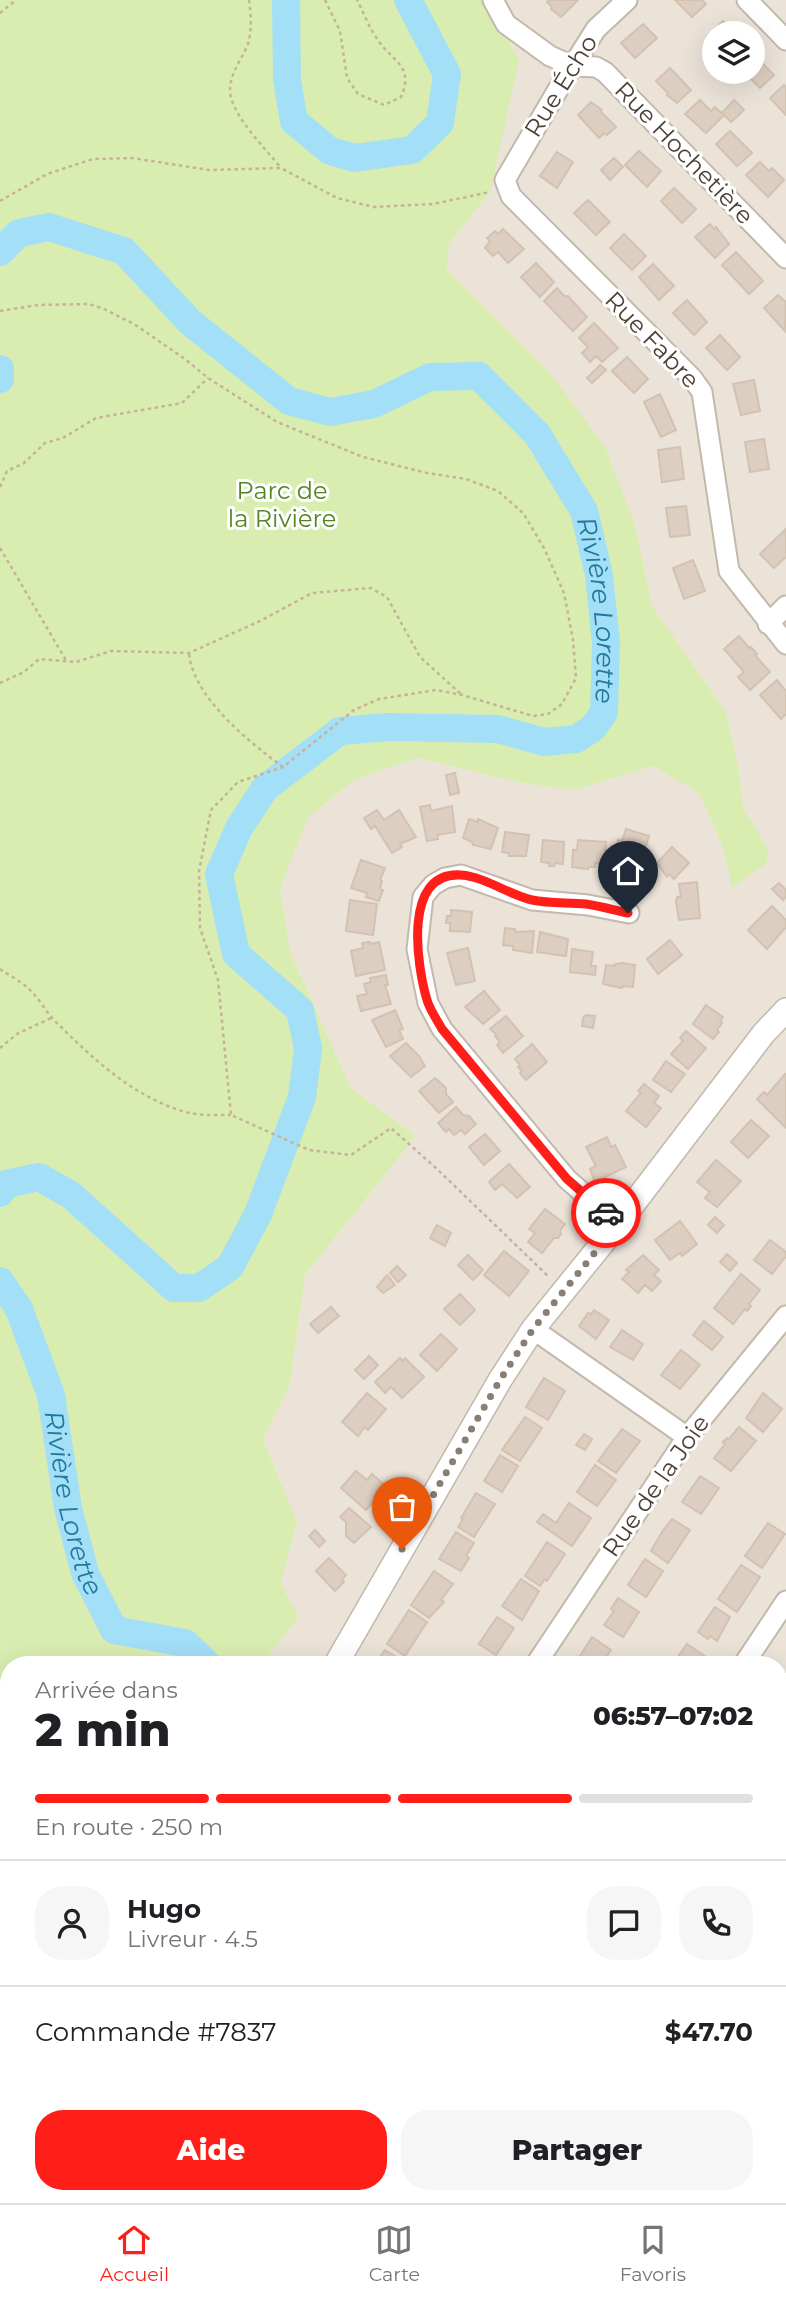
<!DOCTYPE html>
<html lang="fr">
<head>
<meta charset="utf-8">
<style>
	:root { --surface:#fff; --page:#f6f6f6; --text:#202124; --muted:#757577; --line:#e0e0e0; --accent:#ff1f18 }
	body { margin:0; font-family:Montserrat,sans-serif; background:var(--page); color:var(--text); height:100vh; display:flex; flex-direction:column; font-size:26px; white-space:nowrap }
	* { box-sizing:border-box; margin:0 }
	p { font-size:23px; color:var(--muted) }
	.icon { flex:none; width:38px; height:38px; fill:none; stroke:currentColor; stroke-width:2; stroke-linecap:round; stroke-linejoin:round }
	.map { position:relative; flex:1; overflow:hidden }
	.side { position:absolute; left:0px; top:1656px; width:788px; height:548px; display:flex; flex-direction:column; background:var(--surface); border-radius:28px 28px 0 0; box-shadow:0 7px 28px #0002 }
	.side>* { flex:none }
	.fabs { position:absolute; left:702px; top:21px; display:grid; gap:14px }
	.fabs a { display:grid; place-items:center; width:63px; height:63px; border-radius:50%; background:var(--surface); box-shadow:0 7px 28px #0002; font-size:35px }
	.pin { position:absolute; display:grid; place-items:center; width:60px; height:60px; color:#fff; margin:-72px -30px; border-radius:50% 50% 50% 0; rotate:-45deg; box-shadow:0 0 7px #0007 }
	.pin .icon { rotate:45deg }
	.courier { position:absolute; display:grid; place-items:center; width:70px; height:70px; margin:-35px; border:5px solid #ff1f18; border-radius:50%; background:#fff; color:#222; box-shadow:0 2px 9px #0007 }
	.head em { font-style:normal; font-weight:800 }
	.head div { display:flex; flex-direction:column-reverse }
	.head { display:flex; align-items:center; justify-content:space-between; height:119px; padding:0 35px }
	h1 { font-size:46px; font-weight:800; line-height:52px }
	.bar { display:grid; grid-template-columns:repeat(4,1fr); gap:10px 7px; align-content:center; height:84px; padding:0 35px }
	.bar i { height:9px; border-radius:5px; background:var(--line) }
	.bar .current { background:var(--accent) }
	.bar p { grid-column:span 4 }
	.line { display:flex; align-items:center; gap:18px; padding:0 35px; border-top:2px solid var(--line) }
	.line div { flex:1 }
	.round { display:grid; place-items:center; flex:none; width:74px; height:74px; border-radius:28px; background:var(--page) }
	.primary-button { display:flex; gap:14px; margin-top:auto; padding:14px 35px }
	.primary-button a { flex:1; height:80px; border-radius:28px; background:var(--accent); color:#fff; font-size:28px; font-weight:800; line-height:80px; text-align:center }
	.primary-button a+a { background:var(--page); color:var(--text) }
	.dock { display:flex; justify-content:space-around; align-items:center; height:98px; border-top:2px solid var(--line); background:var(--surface); font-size:19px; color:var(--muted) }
	.dock a { display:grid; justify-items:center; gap:4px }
	.dock .current { color:var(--accent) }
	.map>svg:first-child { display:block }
	.residential { fill:#ebe2d8; fill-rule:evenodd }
	.green { fill:#d9edb0 }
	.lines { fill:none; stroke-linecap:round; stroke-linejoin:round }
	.river { stroke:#a3dff7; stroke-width:28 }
	.building { fill:#dccec1; stroke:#d4c2b1; stroke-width:2 }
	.minor-casing { stroke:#c3b8ac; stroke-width:23 }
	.tertiary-casing { stroke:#c3b8ac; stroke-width:26 }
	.path { stroke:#c6b29b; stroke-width:2.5; stroke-dasharray:3.5 3.5; stroke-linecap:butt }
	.minor { stroke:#fff; stroke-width:19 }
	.tertiary { stroke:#fff; stroke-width:23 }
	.done { stroke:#877f76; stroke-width:7; stroke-dasharray:0 12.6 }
	.route { stroke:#ff1f18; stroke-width:9 }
	.labels { text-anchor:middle; stroke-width:6; stroke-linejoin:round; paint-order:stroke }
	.street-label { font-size:24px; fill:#4b4137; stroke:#fff }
	.park-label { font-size:24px; fill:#548324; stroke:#fff }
	.water-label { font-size:26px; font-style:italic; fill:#21799f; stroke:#fff }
</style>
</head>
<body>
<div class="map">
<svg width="786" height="2203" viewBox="0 0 786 2203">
	<rect width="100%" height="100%" fill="#f6f1ea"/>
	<g class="residential">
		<path d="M485,0H786V2198L782,2203H339L330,2195L779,2194V1664H262L299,1617L281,1584L297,1521L263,1439L290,1385L305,1275L416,1136L351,1088L291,954L280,889L308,818L354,780L418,758L521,783L575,790L653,766L699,793L724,850L732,887L767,863L768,849L744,809L738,766L726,712L652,606L635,525L551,374L447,270L449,244L490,192ZM714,33H752V72H714Z"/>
		<path d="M9,1980V2194H266L267,2203H0V1992Z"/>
	</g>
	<g class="green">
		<path d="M0,0H485L519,60L490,192L449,244L447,270L551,374L605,447L635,525L652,606L726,712L738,766L744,809L768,849L767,863L732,888L724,850L699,793L653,766L575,790L521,783L418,758L354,780L308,818L280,889L291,954L351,1088L416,1136L305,1275L290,1385L263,1439L297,1521L281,1584L299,1617L262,1664H9V1980L0,1992Z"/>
		<path d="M266,2195H330L339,2203H267Z"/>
	</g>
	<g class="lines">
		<g class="river">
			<path d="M286,0L287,80L294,121L330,151L355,158L412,150L440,123L447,74L408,0"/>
			<path id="s1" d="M0,252L19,233L49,227L124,251L190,322L289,401L330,412L374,404L430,377L479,376L537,434L584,511L599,575L606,642L604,712L593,728L576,739L544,742L498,729L388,727L340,731L265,788L239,828L219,874L236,954L300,1010L308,1048L302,1097L258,1214L230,1267L199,1288H174L71,1195L39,1177L6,1184L0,1193"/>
			<path d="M0,369V379"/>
			<path id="s2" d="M0,1281L19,1309L51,1395L68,1508L85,1573L114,1630L185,1643L207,1664"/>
			<path d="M0,1929L9,1918"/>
			<path d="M118,2194L149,2203"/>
			<path d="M0,2196L37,2194"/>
		</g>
	</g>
	<g class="building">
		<path d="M550,0H578L561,17L551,9L552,7L547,2Z"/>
		<path d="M675,0H702L706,4L692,17Z"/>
		<path d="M723,21L734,33H714V41L708,35Z"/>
		<path d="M643,24L657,38L635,58L621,43Z"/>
		<path d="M752,53L774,75L760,88L744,72H752Z"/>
		<path d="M670,68L691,90L677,103L667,95L668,93L656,81Z"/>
		<path d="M784,85L786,88V115L770,98Z"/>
		<path d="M700,100L711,111L715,107L724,115L706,133L685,114Z"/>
		<path d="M734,100L744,110L731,122L722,113Z"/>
		<path d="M591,102L602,110L601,112L616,127L607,135L604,133L599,138L578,115Z"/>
		<path d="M730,131L752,153L737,166L716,144Z"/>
		<path d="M639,151L661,171L647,187L625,165Z"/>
		<path d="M557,152L573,162L557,188L540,176Z"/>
		<path d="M614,158L623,167L610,180L601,170Z"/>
		<path d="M760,162L769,171L772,168L784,180L768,197L746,175Z"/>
		<path d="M674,188L696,209L682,223L661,201Z"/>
		<path d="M588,200L610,222L596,235L574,213Z"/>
		<path d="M710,224L714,229L716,227L729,244L715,258L695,237Z"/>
		<path d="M503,229L524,249L508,263L498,252L493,256L485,248L490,241L487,238L495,231L498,234Z"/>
		<path d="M624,234L646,256L632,270L610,248Z"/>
		<path d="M736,252L763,281L749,294L722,265Z"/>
		<path d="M536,263L554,282L540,297L521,277Z"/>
		<path d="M653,264L674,286L659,300L639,277Z"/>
		<path d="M557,288L564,296H568L587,317L573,331L544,301Z"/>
		<path d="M778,295L786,302L785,331L764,308Z"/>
		<path d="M687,300L707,322L694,335L673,313Z"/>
		<path d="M594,323L618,348L602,362L596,356L590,362L582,353L588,347L579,338Z"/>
		<path d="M720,335L740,357L727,370L706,348Z"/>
		<path d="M627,357L648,379L634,393L612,371Z"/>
		<path d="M600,365L606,370L592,383L587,378Z"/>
		<path d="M754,380L760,411L741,415L733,384Z"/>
		<path d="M660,394L676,430L661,437L644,402Z"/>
		<path d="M764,439L769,469L750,472L745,442Z"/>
		<path d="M680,447L684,479L662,482L658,450Z"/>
		<path d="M686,506L690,535L670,537L666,508Z"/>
		<path d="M786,529V557L774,568L760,554Z"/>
		<path d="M693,560L705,591L684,599L673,568Z"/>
		<path d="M739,636L749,648L751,647L757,654L755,655L770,672L750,690L738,677L744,672L724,649Z"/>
		<path d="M777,680L786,691V714L781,719L760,695Z"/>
		<path d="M455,773L459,793L450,795L446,775Z"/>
		<path d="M430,805L431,811L452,806L455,832L437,835L438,839L427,841L420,807Z"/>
		<path d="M377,810L384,820L399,810L416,837L400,844L402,847L392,853L375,826L371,829L364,818Z"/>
		<path d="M469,819L478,822V819L498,828L491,849L473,845L472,842L463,838Z"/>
		<path d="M626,829L649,836L642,859L634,857V859L628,857L627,859L614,855L618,840L622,841Z"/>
		<path d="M505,832L529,835L526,856H509V853L502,852Z"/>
		<path d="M543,840L564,842L563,864L555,863L554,866H549V863L541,862Z"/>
		<path d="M578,840L606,842L604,864L595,863V867H588V869L572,867L573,850H577Z"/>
		<path d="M672,847L689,863L674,879L669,874L667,877L657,863Z"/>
		<path d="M361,860L385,868L380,880L382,881L380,889L383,890L379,901L366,897L367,893L351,888Z"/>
		<path d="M697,882L700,918L679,920L676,902L677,897H681L679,884Z"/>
		<path d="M779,883L786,890V897L783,900L772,889Z"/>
		<path d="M350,900L377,904L373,935L346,931Z"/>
		<path d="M772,906L786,920V927L767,949L748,930Z"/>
		<path d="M451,910L472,912L470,932L450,931V923H446L447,916H451Z"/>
		<path d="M505,928L515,929V932L534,931L532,953L513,950V946L503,945Z"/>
		<path d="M540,932L568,939L566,956L537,952Z"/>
		<path d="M670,940L682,955L658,974L647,959Z"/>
		<path d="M370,942V944L379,942L385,970L356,976L351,951L363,948L362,943Z"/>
		<path d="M468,948L475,981L456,985L447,953Z"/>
		<path d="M572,949L593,952L591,966H596L595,975L570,972Z"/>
		<path d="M622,963L635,965L633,987L623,986L622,988L603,984L606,965L615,966V964Z"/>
		<path d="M386,975L388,985H385L391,1004L361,1011L357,996L367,994L364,984L371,982L370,978Z"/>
		<path d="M484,991L500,1010L483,1024L465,1007Z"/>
		<path d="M706,1005L723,1017L720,1021L722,1023L717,1030L719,1032L713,1039L693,1024Z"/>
		<path d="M395,1010L403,1029L399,1030L403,1039L386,1047L372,1020Z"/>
		<path d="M586,1015L595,1016L593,1028L582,1026L583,1018Z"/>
		<path d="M506,1016L523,1036L503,1053L497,1045L500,1042L495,1036L497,1035L490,1029Z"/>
		<path d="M686,1031L706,1048L688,1069L671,1054L683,1041L680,1038Z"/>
		<path d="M406,1043L419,1056L425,1066L411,1077L390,1056Z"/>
		<path d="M532,1044L547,1062L526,1080L520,1073L522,1071L518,1067L520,1065L515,1059Z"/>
		<path d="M666,1061L685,1074L671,1092L653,1080Z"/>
		<path d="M785,1074L786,1075V1128L757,1099L764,1092L767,1095Z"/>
		<path d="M435,1078L446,1088V1094L453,1102L439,1113L419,1091Z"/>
		<path d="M644,1084L659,1096L654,1103L661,1108L646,1127L626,1111L641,1093L638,1091Z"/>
		<path d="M456,1107L463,1115L469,1116L476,1124L465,1134L461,1130L454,1135L449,1129L446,1132L438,1123Z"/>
		<path d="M751,1120L769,1136L748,1158L731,1142Z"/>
		<path d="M485,1134L500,1151L484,1165L469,1147Z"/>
		<path d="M607,1137L611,1147L615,1145L626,1167L595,1182L590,1169L596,1166L586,1147Z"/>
		<path d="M716,1160L741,1181L717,1207L705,1198L710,1192L697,1182Z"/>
		<path d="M509,1164L530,1187L517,1198L502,1184L495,1190L489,1182Z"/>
		<path d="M545,1209L565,1224L560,1231L561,1234L558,1238H554L542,1253L528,1242L535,1233L529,1229Z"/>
		<path d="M715,1217L724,1225L717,1233L708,1225Z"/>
		<path d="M680,1221L697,1244L682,1256L680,1253L670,1260L655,1240Z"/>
		<path d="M437,1225L451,1233L445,1246L430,1238Z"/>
		<path d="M770,1240L786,1252V1256L772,1274L754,1260Z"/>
		<path d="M504,1251L529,1271L509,1296L484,1275Z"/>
		<path d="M727,1254L737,1263L730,1271L720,1262Z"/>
		<path d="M468,1255L483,1270L473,1280L458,1265Z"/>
		<path d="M643,1255L659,1270L654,1275L661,1281L652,1291L645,1285L638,1293L622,1279L629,1272L626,1270Z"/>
		<path d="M397,1266L406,1275L398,1282L390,1273Z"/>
		<path d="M741,1274L760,1290L749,1304L751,1306L747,1311L745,1309L733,1324L714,1308Z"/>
		<path d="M387,1275L395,1285L383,1293L377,1287Z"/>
		<path d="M460,1294L475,1310L460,1325L444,1309Z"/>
		<path d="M331,1307L339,1316L318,1333L310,1324Z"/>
		<path d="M594,1310L609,1320L596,1339L579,1326L588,1313L591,1314Z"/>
		<path d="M704,1321L723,1337L712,1350L693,1335Z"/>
		<path d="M622,1330L643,1344L633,1360L610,1347Z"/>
		<path d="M441,1334L457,1349L437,1371L420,1355Z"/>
		<path d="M681,1350L700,1365L680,1389L661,1375Z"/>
		<path d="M369,1356L378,1365L364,1379L355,1370Z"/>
		<path d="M400,1358L403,1361L405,1358L424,1377L402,1398L391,1387L385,1393L375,1382Z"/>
		<path d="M544,1378L565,1391L548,1420L526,1407Z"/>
		<path d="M367,1393L386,1409L368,1430L365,1427L358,1436L342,1422Z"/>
		<path d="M763,1393L782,1409L763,1432L746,1418Z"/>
		<path d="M525,1417L542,1428L520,1461L502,1450Z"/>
		<path d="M739,1427L756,1441L731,1471L714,1458L725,1444L723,1442L727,1438L729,1439Z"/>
		<path d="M622,1429L640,1441L616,1473L598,1461Z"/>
		<path d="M584,1434L592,1439L585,1450L576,1445Z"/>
		<path d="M500,1455L518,1466L502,1492L484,1481Z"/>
		<path d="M595,1465L616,1480L597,1506L577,1492Z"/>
		<path d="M356,1471L367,1480L372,1474L387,1487L366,1510L341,1488Z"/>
		<path d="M700,1476L719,1488L701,1514L682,1502Z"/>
		<path d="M476,1493L495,1504L474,1537L458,1527L463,1519L461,1518Z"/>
		<path d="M569,1503L591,1518L572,1546L537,1522L543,1514L556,1523Z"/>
		<path d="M349,1508L371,1527L354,1543L346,1536V1522L340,1517Z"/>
		<path d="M672,1519L690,1530L668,1563L651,1551L662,1532Z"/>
		<path d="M768,1523L785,1534L762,1568L745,1556Z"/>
		<path d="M315,1530L325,1541L319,1547L309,1536Z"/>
		<path d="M456,1532L474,1543L466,1556L469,1558L461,1571L439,1559Z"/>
		<path d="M547,1542L565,1554L547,1581L545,1579L540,1586L525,1576Z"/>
		<path d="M329,1558L346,1575L342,1580L344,1582L335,1591L316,1571Z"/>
		<path d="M645,1559L663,1571L646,1597L628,1585Z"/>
		<path d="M741,1565L760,1577L737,1612L718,1599Z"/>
		<path d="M434,1571L453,1584L441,1600L444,1602L429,1618L411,1605Z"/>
		<path d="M521,1579L539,1591L522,1620L502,1606Z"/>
		<path d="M618,1598L639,1612L623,1637L604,1625L614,1611L611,1609Z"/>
		<path d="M715,1607L730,1617L717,1641L710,1636L708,1639L698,1632Z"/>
		<path d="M409,1610L427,1622L405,1656L387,1644Z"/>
		<path d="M497,1617L514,1628L496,1655L479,1644Z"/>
		<path d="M592,1637L611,1650L602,1664H575Z"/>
		<path d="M687,1644L706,1657L701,1664H673Z"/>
		<path d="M385,1650L403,1661L401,1664H375Z"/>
		<path d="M779,1675L786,1680V1702L779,1713Z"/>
		<path d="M786,1814V1845L779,1840V1825Z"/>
		<path d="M779,2005L786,2009V2024L779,2034Z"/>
		<path d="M9,2054V2083L0,2089V2059Z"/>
		<path d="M495,2194H512L520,2203H486Z"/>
		<path d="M616,2194H625L628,2200L633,2194H653L657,2200L654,2203H621Z"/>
	</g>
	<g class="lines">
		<g class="minor-casing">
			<g id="minor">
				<path d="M493,0L506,24L550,56L573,66L596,67L605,72L786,258"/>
				<path d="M627,0L596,29L560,86L505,180L511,196L692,378L702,392L729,571L786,644"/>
				<path d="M747,0L786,40"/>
				<path d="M768,624L786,606"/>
				<path d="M618,1224L567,1179L442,1029L428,1003L417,949L423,897L433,885L445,878L461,875L532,900L588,905L629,913"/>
				<path d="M533,1329L687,1437"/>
				<path d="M536,1664L687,1437L786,1316"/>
				<path d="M744,1664L786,1601"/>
				<path d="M779,1933L786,1922"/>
				<path d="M779,2150L786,2151"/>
				<path d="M349,2194L358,2203"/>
				<path d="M556,2194L564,2203"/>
				<path d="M441,2203L449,2194"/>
			</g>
		</g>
		<g class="tertiary-casing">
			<g id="tertiary">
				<path d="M336,1664L500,1380L533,1329L618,1224L764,1033L786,1010"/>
				<path d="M26,2203L34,2194"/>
			</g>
		</g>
		<g class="path">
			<path d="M249,0C251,14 252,30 248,44C242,59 230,73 230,90C230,114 266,149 281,168"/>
			<path d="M325,0L340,31L347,78L358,94L384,105L401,97C415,65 391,61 378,40C369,28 364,13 357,0"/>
			<path d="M0,13L16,0"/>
			<path d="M0,201L47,174L93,159L132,158L209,170L281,168L337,198L374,207L433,204L490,192"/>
			<path d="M0,311L38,305L89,304L104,309L134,324L185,359L208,378L277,422L363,457L427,473L466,479L498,491L523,513L544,548L564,593L573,640L576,678L562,704L548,714L533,716L462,695L436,690L379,699L354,710L283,767L238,782L211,810L199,871L200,928L218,980L231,1115L309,1150L351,1155L391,1128L437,1169L549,1277"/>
			<path d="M0,487L7,471L24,463L45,443L63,438L96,418L182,403L208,378"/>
			<path d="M0,548L67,662"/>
			<path d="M189,654C194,698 249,742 283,767"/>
			<path d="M0,683L24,672L39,659L76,662L111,651L189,653L260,621L312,593L371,588L387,597L420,657L462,695"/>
			<path d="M0,969C10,976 23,982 31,991C40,1000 46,1012 55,1021C92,1058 131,1095 182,1111C198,1116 215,1115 231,1115"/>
			<path d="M0,1048L17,1034L51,1018"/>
		</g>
		<use href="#minor" class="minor"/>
		<use href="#tertiary" class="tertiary"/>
	</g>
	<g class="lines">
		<path class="done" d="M402,1549L500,1380L533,1329L618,1224L606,1213"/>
		<path class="route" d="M606,1213L567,1179L442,1029C437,1020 430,1010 427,1000C417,966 402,871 461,875C486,877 509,895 532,900C550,904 569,902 586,904C600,906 614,910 628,913"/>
	</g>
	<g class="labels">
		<g class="street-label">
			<text transform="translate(561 86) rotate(-58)" y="8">Rue Écho</text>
			<text transform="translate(684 153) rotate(46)" y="8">Rue Hochetière</text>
			<text transform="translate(652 340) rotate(46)" y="8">Rue Fabre</text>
			<text transform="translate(656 1486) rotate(-55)" y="8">Rue de la Joie</text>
		</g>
		<g class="park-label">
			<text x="282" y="499">Parc de<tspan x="282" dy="28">la Rivière</tspan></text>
		</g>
		<g class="water-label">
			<text dy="9" stroke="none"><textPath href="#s1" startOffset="831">Rivière Lorette</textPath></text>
			<text dy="9" stroke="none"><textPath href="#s2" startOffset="236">Rivière Lorette</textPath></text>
		</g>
	</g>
</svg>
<div class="fabs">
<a><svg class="icon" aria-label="layers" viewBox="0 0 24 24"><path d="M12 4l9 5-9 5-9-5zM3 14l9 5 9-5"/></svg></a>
</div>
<div class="pin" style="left:402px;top:1549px;background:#ea580c"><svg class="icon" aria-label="bag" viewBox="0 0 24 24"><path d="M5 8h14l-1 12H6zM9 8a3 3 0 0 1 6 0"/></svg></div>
<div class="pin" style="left:628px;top:913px;background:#1f2937"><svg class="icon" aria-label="home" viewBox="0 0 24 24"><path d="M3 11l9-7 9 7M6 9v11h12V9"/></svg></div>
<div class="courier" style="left:606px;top:1213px"><svg class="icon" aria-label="car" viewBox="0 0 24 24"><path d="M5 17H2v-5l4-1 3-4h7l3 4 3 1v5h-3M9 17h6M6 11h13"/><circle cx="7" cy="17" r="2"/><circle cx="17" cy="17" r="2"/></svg></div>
<section class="side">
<div class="head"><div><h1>2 min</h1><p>Arrivée dans</p></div><em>06:57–07:02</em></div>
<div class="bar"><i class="current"></i><i class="current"></i><i class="current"></i><i></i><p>En route · 250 m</p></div>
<div class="line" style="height:126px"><a class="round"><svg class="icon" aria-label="person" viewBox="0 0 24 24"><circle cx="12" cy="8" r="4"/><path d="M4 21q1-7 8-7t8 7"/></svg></a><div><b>Hugo</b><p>Livreur · 4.5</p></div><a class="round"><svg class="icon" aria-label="chat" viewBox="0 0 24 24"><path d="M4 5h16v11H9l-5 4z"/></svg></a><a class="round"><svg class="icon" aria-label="phone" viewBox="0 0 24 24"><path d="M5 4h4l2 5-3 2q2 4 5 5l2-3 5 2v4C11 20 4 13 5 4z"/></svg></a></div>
<div class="line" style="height:91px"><div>Commande #7837</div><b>$47.70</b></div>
<div class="primary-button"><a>Aide</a><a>Partager</a></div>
</section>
</div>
<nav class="dock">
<a class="current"><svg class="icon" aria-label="home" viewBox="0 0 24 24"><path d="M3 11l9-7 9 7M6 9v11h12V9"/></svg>Accueil</a>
<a><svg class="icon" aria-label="map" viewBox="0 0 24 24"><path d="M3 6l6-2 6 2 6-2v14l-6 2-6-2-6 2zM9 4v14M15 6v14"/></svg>Carte</a>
<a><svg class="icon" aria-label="saved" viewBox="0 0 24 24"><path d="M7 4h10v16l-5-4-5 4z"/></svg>Favoris</a>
</nav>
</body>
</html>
